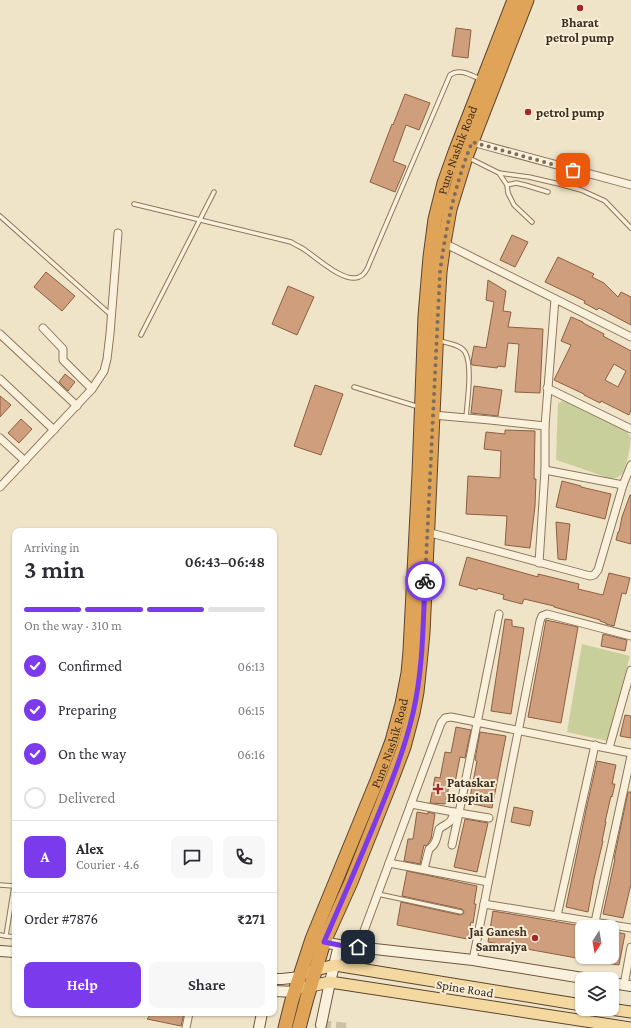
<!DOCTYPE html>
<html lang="en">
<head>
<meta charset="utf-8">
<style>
	:root { --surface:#fff; --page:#f7f7f7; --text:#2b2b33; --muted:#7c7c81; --line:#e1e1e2; --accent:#7c3aed }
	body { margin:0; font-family:"Crimson Pro",serif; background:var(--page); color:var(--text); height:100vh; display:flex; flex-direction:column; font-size:15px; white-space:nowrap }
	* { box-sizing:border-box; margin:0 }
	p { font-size:13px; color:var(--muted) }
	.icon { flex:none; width:22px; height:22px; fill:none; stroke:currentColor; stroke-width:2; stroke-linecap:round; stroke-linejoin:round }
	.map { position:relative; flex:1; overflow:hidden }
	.side { position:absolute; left:12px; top:528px; width:265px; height:488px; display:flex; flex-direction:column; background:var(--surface); border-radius:8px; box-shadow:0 1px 3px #0004 }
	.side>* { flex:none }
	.needle { width:26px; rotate:191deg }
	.buttons { position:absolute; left:575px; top:920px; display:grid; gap:8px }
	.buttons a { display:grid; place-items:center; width:44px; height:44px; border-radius:8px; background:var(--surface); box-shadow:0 1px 3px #0004; font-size:20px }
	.pin { position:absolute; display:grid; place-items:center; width:34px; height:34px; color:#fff; margin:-17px; border-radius:8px; box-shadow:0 2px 6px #0006 }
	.courier { position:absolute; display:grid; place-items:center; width:40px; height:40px; margin:-20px; border:3px solid #7c3aed; border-radius:50%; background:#fff; color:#222; box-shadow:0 1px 5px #0007 }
	.summary em { font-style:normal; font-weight:600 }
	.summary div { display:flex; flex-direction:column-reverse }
	.summary { display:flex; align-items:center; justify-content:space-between; height:68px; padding:0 12px }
	h1 { font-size:26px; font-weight:600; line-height:30px }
	.bar { display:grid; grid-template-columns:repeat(4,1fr); gap:6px 4px; align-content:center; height:48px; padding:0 12px }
	.bar i { height:5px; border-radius:3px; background:var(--line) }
	.bar .active { background:var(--accent) }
	.bar p { grid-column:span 4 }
	.line { display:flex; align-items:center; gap:10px; padding:0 12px; border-top:1px solid var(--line) }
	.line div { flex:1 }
	.round { display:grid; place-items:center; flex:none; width:42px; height:42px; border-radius:8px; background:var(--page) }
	ol { padding:0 12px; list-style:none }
	li { display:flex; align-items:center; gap:12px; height:44px }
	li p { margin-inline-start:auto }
	li .icon { padding:4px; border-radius:50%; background:var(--accent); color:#fff; stroke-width:4 }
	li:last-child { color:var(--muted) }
	li i { width:22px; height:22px; border:2px solid var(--line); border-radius:50% }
	.cta { display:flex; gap:8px; margin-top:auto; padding:8px 12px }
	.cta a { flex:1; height:46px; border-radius:8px; background:var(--accent); color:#fff; font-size:16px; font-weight:600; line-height:46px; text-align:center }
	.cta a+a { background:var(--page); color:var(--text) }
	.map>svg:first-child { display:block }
	.green { fill:#c9cf9b }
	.building { fill:#cf9f7d; stroke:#8d5f41; fill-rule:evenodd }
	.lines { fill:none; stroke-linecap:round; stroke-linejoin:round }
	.secondary-tunnel { stroke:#ccc0a6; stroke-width:10; stroke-dasharray:10 5; stroke-linecap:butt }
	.lane-casing { stroke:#8d765c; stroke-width:5.5 }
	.street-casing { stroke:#8d765c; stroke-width:9 }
	.secondary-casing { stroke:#6f573f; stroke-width:12 }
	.primary-casing { stroke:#5b4430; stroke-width:13 }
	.highway-casing { stroke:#5b4430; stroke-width:15 }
	.lane { stroke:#faf1dc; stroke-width:3.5 }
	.street { stroke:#faf1dc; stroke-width:7 }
	.secondary { stroke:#faf1dc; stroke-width:10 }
	.primary { stroke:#f3d9a0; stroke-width:11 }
	.highway { stroke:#e0a458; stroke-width:13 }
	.done { stroke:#7c6e5b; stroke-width:4; stroke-dasharray:0 7.2 }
	.route { stroke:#7c3aed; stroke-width:5 }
	.poi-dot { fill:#9e2a2b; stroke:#f7eed8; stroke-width:1.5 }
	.labels { text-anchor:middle; stroke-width:4; stroke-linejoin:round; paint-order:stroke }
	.poi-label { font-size:13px; font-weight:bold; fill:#3d2e20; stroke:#f7eed8; text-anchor:start }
	.street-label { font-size:13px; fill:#3d2e20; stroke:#f7eed8 }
</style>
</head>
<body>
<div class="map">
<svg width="631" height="1028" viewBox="0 0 631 1028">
	<rect width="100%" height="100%" fill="#f0e4c8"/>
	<g class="green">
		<path d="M562,401L567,402L625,430C627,432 630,435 631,438C631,444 626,470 621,475C619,477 615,478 612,479L556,460L558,403Z"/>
		<path d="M582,644L630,656L607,741L567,732Z"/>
	</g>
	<g class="building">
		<path d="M456,28L471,30L468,58L452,56Z"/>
		<path d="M405,94L430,103L419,130L406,125L393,161L406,166L395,192L370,182L392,124L393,125Z"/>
		<path d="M512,235L528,242L515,267L500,260Z"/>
		<path d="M558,257L594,274L592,277L604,283L618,297L621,292L631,297V325L599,308L597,310L584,303L585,301L545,282Z"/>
		<path d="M46,272L75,296L62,311L34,287Z"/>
		<path d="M488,280L506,291L503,311L511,312L508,327L543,329L540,393L515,392L519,344L508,343L505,367L498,366L497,368L472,365L471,362L474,346L486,348L494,302L486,300Z"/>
		<path d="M288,286L314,297L297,335L272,324Z"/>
		<path d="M571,317L583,322V323L604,334L603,336L631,351V410L629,415L601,401L600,403L584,395V394L554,380L571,345L561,341ZM614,364L626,371L618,387L605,380Z"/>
		<path d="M65,374L75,382L68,391L59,382Z"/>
		<path d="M315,385L343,394L321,455L294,446Z"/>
		<path d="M474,386L502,390L498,416L471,413Z"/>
		<path d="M0,396L11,405L0,417Z"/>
		<path d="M21,419L32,429L19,443L8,433Z"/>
		<path d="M505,430L535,431L534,479H536L535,506L530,548L505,545L507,516L466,514L468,476L500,478L501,451L484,449L486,432L505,434Z"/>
		<path d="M562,481L581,486V487L611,494L605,519L556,507Z"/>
		<path d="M630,495H631V544L616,540L618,532H619L622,517Z"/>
		<path d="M556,522L570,524L566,560L558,559Z"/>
		<path d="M467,557L538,577V574L579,584L578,589L603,595L609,573L630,578L626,594L622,593L614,626L606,624V623L600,621V620L554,607V606L524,599L522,604L503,599L504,595L478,588L477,590L459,585Z"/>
		<path d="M505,619L512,620V626L524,628L511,714L491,711Z"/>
		<path d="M546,620L578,627L561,723L528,717Z"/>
		<path d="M603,634L627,640L625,651L601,646Z"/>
		<path d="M625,715L631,716V738L620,736Z"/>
		<path d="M456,727L471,730L465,758L460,757L455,783L450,782L445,804L430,803L435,777L440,778L445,752L451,753Z"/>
		<path d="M480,732L506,736L492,808L469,803L477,761L475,760Z"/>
		<path d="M597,761L616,765L612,784H615L612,797L611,796L605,822H606L602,841H603L594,879L588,912L566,907L586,810Z"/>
		<path d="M628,792H631V884L623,918L603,914L615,859H614Z"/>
		<path d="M514,807L533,811L530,826L511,822Z"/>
		<path d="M417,812L428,814V812L435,814L431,839L428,844L426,846L424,845L420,864L404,861L408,839H413Z"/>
		<path d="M465,819L488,823L477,872L454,867Z"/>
		<path d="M407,871L477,886L474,904H476L473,923L471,922L467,939L397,925L401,902L460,915L463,914L464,912L463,910L462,909L402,896Z"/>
		<path d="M493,911L582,926V959L488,942Z"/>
		<path d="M612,931L625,934L619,965L593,961V957H612Z"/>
		<path d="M152,1013H184L181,1026L147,1019Z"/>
	</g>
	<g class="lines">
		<path class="secondary-tunnel" d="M321,1025L348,1028"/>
		<g class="lane-casing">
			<g id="lane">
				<path d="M469,158L499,173L507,185L508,193L514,205L532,222"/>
				<path d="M499,173L529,177L559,184L581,190L605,201L631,228"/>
				<path d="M507,185L516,183L525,185L548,192"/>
				<path d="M134,204L291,242C294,244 298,246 302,248C315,256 344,284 359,277C365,275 368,268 370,262L450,75C460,68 470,75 480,79"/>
				<path d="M0,216L111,315"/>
				<path d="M141,335L214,192"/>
				<path d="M440,341C448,343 461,345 465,352C473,365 467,403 466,418"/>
				<path d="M354,387L419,407"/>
				<path d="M0,885L14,886L6,936L0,935"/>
				<path d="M378,894L461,912"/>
				<path d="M6,936L15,937"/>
			</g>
		</g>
		<g class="street-casing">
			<g id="street">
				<path d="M472,142L631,185"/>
				<path d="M444,243L631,337"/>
				<path d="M43,328L63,349V360L92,389"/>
				<path d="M0,334L77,406"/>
				<path d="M0,379L54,430"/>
				<path d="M547,388L631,429"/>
				<path d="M433,415L490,420L545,426"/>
				<path d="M0,438L25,461"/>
				<path d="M545,470L623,485"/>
				<path d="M0,487L92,389L104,371L107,359L110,334L118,233"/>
				<path d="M427,532L590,576L594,575L598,570L623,485L631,465"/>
				<path d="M539,563L545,470V426L555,299"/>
				<path d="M609,748L631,670"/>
				<path d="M411,804L459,813L489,818"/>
				<path d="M452,845L459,813L499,614"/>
				<path d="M389,863L488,882"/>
				<path d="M424,869L429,849C436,845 437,837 439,829C448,822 451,825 454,812"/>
				<path d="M484,904L631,928"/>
				<path d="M557,916L595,745"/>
				<path d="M595,922L631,756"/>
				<path d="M358,947L441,723L445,718L451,717L631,753"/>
				<path d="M473,960L540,621L542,616L547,614L631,636"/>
				<path d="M624,985L631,947"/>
				<path d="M186,1028L189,1013"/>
			</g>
		</g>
		<g class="secondary-casing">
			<g id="secondary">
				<path d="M317,941L339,945L473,960L589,979"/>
				<path d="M0,951L15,952"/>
				<path d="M274,979H282L300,977"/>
				<path d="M612,983L631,986"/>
				<path d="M274,991L295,992"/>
				<path d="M321,1025L330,982L339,945"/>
				<path d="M259,1028L262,1013"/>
			</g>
		</g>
		<g class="primary-casing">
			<g id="primary">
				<path d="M309,973L316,970L335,965L582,1005"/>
				<path d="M304,988L311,986L330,982L631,1028"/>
				<path d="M610,1009L631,1012"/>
			</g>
		</g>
		<g class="highway-casing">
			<g id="highway">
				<path id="s1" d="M285,1028L292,1000L312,939L378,778L392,741L402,704L408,673L410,651L419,473L425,316L430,257L435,219L444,183L455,152L514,0"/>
				<path d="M299,1028L307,998L324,942L351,882L390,784L404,747L413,713L417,692L420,664L423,633L438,306L440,272L444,243L450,209L466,157L527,0"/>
			</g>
		</g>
		<use href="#lane" class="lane"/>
		<use href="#street" class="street"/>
		<use href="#secondary" class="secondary"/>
		<use href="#primary" class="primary"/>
		<use href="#highway" class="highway"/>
	</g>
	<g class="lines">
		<path class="done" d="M425,581L440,272C446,226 455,185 472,142L573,170"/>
		<path class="route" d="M358,947L339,945L324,942C341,903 358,864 374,825C389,788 404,752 413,713C423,670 423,625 425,581"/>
	</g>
	<g class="poi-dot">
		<circle cx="580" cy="8" r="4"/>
		<circle cx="528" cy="112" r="4"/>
		<path d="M436 783h4v4h4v4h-4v4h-4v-4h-4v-4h4z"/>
		<circle cx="535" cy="938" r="4"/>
	</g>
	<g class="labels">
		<g class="poi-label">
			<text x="580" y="27" text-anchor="middle">Bharat<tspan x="580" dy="15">petrol pump</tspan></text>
			<text x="536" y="117">petrol pump</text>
			<text x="447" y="787">Pataskar<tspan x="447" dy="15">Hospital</tspan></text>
			<text x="527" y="936" text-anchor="end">Jai Ganesh<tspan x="527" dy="15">Samrajya</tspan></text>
		</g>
		<g class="street-label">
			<text dy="5" stroke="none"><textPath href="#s1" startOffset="904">Pune Nashik Road</textPath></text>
			<text dy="5" stroke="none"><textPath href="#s1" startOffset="304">Pune Nashik Road</textPath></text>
			<text transform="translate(465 988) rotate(9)" y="5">Spine Road</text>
		</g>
	</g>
</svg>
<div class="buttons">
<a><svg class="needle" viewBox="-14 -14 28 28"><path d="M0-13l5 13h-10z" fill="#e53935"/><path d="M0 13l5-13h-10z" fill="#7c7c81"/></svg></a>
<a><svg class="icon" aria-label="layers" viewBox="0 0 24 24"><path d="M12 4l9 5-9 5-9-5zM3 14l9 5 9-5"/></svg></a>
</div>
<div class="pin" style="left:573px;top:170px;background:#ea580c"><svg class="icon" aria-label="bag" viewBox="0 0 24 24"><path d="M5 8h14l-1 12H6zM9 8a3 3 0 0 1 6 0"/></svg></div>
<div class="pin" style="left:358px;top:947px;background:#1f2937"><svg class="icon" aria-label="home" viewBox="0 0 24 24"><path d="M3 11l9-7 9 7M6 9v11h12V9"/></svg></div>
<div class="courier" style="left:425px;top:581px"><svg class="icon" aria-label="bike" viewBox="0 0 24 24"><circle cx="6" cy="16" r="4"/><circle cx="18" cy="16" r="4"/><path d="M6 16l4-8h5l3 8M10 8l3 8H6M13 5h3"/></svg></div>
<section class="side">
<div class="summary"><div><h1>3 min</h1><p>Arriving in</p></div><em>06:43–06:48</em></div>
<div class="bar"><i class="active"></i><i class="active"></i><i class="active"></i><i></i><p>On the way · 310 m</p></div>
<ol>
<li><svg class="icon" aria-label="check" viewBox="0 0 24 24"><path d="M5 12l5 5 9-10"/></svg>Confirmed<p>06:13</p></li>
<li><svg class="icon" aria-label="check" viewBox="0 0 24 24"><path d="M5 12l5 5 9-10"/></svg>Preparing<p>06:15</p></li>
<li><svg class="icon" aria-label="check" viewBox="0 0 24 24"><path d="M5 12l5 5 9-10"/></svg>On the way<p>06:16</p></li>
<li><i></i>Delivered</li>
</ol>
<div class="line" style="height:72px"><b class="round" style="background:var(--accent);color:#fff">A</b><div><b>Alex</b><p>Courier · 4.6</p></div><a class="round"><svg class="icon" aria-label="chat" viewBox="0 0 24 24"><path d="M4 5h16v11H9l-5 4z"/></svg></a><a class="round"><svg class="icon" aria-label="phone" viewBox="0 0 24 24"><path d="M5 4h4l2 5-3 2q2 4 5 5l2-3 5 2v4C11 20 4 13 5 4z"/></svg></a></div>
<div class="line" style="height:52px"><div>Order #7876</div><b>₹271</b></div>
<div class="cta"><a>Help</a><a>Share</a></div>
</section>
</div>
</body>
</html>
